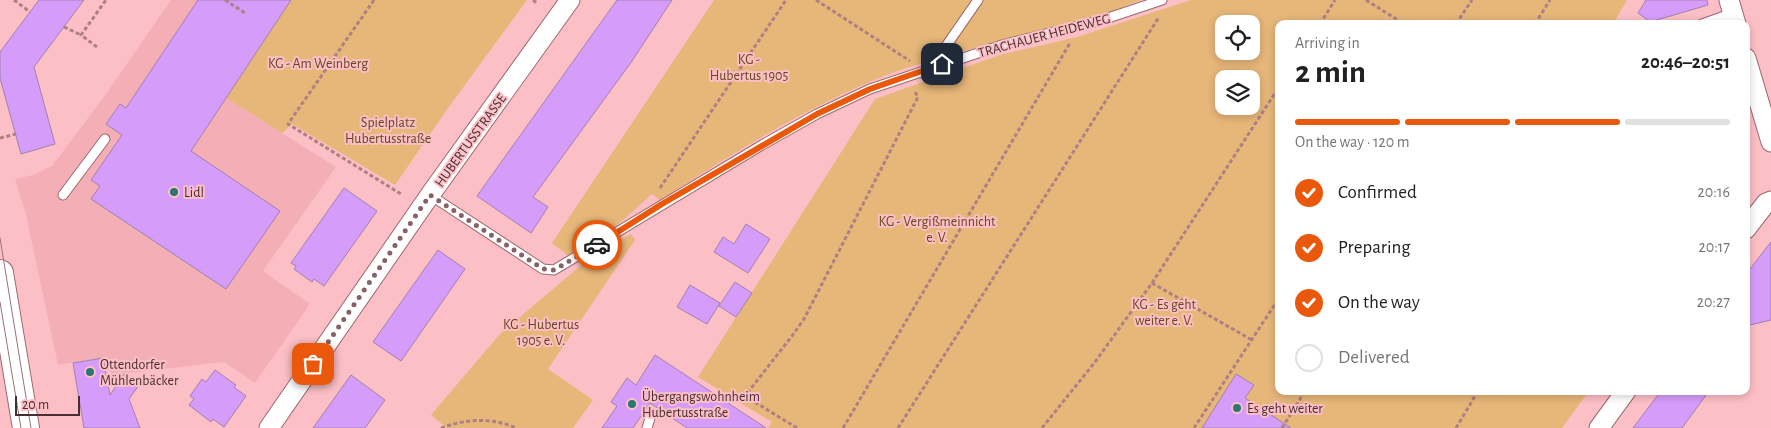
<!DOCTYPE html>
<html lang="en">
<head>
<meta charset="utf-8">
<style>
	:root { --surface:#fff; --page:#f2f2f2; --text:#202124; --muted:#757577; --line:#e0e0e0; --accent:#ea580c }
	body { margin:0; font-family:"Alegreya Sans",sans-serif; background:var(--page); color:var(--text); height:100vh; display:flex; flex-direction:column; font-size:19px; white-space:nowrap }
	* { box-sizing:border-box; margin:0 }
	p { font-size:16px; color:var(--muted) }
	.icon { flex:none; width:28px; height:28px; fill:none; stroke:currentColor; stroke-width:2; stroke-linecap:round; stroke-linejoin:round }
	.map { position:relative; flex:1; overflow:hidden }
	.side { position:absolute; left:1275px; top:20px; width:475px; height:375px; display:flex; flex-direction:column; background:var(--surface); border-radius:10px; box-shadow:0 2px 8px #0003 }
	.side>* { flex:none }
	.tools { position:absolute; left:1215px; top:15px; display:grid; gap:10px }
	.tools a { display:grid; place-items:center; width:45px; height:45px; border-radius:10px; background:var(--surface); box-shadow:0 2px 8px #0003; font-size:25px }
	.scale { position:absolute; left:15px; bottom:12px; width:65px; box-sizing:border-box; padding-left:5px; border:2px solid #472f31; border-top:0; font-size:14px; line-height:18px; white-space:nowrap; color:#472f31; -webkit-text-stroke:4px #fcbfc5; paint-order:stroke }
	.pin { position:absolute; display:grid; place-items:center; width:42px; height:42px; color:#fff; margin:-21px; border-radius:10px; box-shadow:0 2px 8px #0006 }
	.courier { position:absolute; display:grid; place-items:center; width:50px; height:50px; margin:-25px; border:4px solid #ea580c; border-radius:50%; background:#fff; color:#222; box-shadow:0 1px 6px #0007 }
	.head em { font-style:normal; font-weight:700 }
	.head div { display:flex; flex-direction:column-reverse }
	.head { display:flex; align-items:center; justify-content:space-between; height:85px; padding:0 20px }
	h1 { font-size:32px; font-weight:700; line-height:38px }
	.bar { display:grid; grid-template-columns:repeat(4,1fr); gap:8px 5px; align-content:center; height:60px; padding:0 20px }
	.bar i { height:6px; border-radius:4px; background:var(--line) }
	.bar .current { background:var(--accent) }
	.bar p { grid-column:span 4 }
	ol { padding:0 20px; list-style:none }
	li { display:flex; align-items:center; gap:15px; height:55px }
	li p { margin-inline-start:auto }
	li .icon { padding:5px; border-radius:50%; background:var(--accent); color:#fff; stroke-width:4 }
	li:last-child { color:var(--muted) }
	li i { width:28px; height:28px; border:2px solid var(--line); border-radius:50% }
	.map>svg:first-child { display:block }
	.built { fill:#f4afb6 }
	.green { fill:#e7b679; fill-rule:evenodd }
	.building { fill:#d69cfa; stroke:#9d82ae }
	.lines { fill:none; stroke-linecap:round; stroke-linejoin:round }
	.lane-casing { stroke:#9e676d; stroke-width:11 }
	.street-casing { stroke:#9e676d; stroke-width:21 }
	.secondary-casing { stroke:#9e676d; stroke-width:28 }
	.path { stroke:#ad8084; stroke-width:3; stroke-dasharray:4 2.5; stroke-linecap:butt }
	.lane { stroke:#fff; stroke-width:9 }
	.street { stroke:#fff; stroke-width:19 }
	.secondary { stroke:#fff; stroke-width:26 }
	.tram { stroke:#9a7175; stroke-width:1 }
	.done { stroke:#866165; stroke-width:5; stroke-dasharray:0 9 }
	.route { stroke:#ea580c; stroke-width:6 }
	.poi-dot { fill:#2b7572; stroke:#fcbfc5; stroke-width:2 }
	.labels { text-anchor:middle; stroke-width:4; stroke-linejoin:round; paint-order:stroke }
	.street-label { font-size:14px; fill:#472f31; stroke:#fcbfc5 }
	.park-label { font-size:14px; fill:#65471f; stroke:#fcbfc5 }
	.poi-label { font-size:14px; fill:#472f31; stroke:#fcbfc5; text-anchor:start }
</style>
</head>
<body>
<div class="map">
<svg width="1771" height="428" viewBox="0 0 1771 428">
	<rect width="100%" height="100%" fill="#fcbfc5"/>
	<path class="built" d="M171,0H291L226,98L336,167L263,271L310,304L255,383L224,362L111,375L107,357L58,365L26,215L15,179L33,175L52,166L106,94Z"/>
	<g class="green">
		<path d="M291,0H527L448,108L395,185L292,124L282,133L226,98Z"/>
		<path d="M714,0H1141C1127,5 1112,12 1098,16C1029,36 957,49 889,74C807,106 734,153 660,200L652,194L621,222L570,257L552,243Z"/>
		<path d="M1191,0H1627L1613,24H1279V391H1589L1562,428H768L772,422L698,377L875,99L1000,55L1077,37ZM1224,24H1251V51H1224ZM1224,79H1251V106H1224Z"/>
		<path d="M631,234L635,240L548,369L593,400L573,428H447L431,415L500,334L586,261Z"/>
	</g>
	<g class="building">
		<path d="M39,0H84L34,67L55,144L21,154L0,78V52Z"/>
		<path d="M198,0H291L191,151L280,211L226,289L91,199L100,186L91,180L122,135L106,124L120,104L126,108Z"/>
		<path d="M617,0H672L632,61L533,197L548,207L531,233L477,196Z"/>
		<path d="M1646,0H1707L1708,5L1650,22L1638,13Z"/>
		<path d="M344,188L377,211L324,286L314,279L312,282L294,269L296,266L291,263Z"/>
		<path d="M746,224L770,239L748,273L714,252L723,237L734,244Z"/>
		<path d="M1771,242V320L1746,326V274Z"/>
		<path d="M438,250L465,269L401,361L373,342Z"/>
		<path d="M735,282L752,293L736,317L719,306Z"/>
		<path d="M690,285L720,303L707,324L677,307Z"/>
		<path d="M655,355L766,428H687L650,403L633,428H602L617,406L611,402L627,378L636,385Z"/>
		<path d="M103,358L110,395L124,374L139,385L129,399L140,428H84L73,363Z"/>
		<path d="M215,370L236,385L234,387L246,396L224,427L213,419L211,422L189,405L194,399L190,396L202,379L206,382Z"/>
		<path d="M1236,374L1254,385L1245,398L1291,428H1202Z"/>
		<path d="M351,375L385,400L365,428H313Z"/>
		<path d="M1661,391H1709L1682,428H1633Z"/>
	</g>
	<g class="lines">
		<g class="lane-casing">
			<g id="lane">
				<path d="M1702,24L1733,13"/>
				<path d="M942,64L944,49L978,0"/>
				<path d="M63,195L105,139"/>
				<path d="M430,195L543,269L554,270L762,145L817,114L870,89L1002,45L1102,20L1162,0"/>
				<path d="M647,428L650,418"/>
			</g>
		</g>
		<g class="street-casing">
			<g id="street">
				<path d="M1729,0L1736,24"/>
				<path d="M1746,58L1771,142"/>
				<path d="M1746,229L1766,203L1771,201"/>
				<path d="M269,428L430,195L570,0"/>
				<path d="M1599,428L1626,391"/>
			</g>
		</g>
		<g class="secondary-casing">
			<path id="secondary" d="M0,273L26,428"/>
		</g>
		<g class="path">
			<path d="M14,0L30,12"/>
			<path d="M225,0L245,13"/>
			<path d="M374,0L288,124L401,194"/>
			<path d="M533,0L538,4"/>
			<path d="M816,0L910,61"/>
			<path d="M1366,0L1404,24"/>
			<path d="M1320,24L1335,0"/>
			<path d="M1456,24L1472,0"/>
			<path d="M1535,24L1550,0"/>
			<path d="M64,27L81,35"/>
			<path d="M97,47L81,35L106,0"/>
			<path d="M0,138L16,134"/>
			<path d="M660,188L786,0"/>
			<path d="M1152,283L1252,340"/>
			<path d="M441,428C465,419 492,417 516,428"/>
			<path d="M797,428L745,396L792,336L804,319L918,97L914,90"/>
			<path d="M843,428L1070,43"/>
			<path d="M898,428L1159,17"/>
			<path d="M1042,428L1095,362L1152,283L1279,87"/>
			<path d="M1194,428L1279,298"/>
			<path d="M1282,428L1305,391"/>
			<path d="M1456,428L1478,391"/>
		</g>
		<use href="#lane" class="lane"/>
		<use href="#street" class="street"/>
		<use href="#secondary" class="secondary"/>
		<g class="tram">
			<path d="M0,238L31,428"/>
			<path d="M0,302L21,428"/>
		</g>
	</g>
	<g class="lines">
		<path class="done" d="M313,364L430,195L543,269L554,270L597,245"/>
		<path class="route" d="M597,245L662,204L817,114L870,89L942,64"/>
	</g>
	<g class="poi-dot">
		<circle cx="174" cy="192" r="5"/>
		<circle cx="90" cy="372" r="5"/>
		<circle cx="632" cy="404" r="5"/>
		<circle cx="1237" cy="408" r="5"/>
	</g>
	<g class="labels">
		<g class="street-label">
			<text transform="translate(1044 35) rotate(-15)" y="5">TRACHAUER HEIDEWEG</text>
			<text transform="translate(470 140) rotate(-54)" y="5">HUBERTUSSTRASSE</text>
		</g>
		<g class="park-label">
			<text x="749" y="64">KG -<tspan x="749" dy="16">Hubertus 1905</tspan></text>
			<text x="318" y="68">KG - Am Weinberg</text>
			<text x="388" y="127">Spielplatz<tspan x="388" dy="16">Hubertusstraße</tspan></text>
			<text x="937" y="226">KG - Vergißmeinnicht<tspan x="937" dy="16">e. V.</tspan></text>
			<text x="1164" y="309">KG - Es geht<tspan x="1164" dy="16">weiter e. V.</tspan></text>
			<text x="541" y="329">KG - Hubertus<tspan x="541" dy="16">1905 e. V.</tspan></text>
		</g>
		<g class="poi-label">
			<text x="184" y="197">Lidl</text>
			<text x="100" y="369">Ottendorfer<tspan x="100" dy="16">Mühlenbäcker</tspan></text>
			<text x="642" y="401">Übergangswohnheim<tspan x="642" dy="16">Hubertusstraße</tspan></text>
			<text x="1247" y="413">Es geht weiter</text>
		</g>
	</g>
</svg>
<div class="tools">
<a><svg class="icon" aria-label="locate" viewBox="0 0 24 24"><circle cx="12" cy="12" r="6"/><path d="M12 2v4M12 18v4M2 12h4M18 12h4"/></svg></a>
<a><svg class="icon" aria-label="layers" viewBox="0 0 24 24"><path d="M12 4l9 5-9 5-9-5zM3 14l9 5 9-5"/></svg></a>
</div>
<div class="scale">20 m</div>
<div class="pin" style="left:313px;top:364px;background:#ea580c"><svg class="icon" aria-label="bag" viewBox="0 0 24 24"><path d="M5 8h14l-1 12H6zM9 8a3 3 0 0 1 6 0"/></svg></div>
<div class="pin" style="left:942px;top:64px;background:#1f2937"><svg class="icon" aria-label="home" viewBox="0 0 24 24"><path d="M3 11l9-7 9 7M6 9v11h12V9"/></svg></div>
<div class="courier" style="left:597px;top:245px"><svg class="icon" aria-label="car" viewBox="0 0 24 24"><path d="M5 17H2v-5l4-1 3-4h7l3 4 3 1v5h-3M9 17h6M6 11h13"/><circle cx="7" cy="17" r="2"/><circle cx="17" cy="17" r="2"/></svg></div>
<section class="side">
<div class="head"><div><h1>2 min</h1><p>Arriving in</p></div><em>20:46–20:51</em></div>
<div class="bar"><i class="current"></i><i class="current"></i><i class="current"></i><i></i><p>On the way · 120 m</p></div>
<ol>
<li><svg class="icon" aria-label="check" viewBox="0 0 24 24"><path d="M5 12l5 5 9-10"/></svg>Confirmed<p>20:16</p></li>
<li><svg class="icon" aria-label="check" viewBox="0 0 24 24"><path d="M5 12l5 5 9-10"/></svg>Preparing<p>20:17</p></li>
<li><svg class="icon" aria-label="check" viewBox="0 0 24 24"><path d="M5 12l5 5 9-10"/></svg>On the way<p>20:27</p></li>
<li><i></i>Delivered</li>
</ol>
</section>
</div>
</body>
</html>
